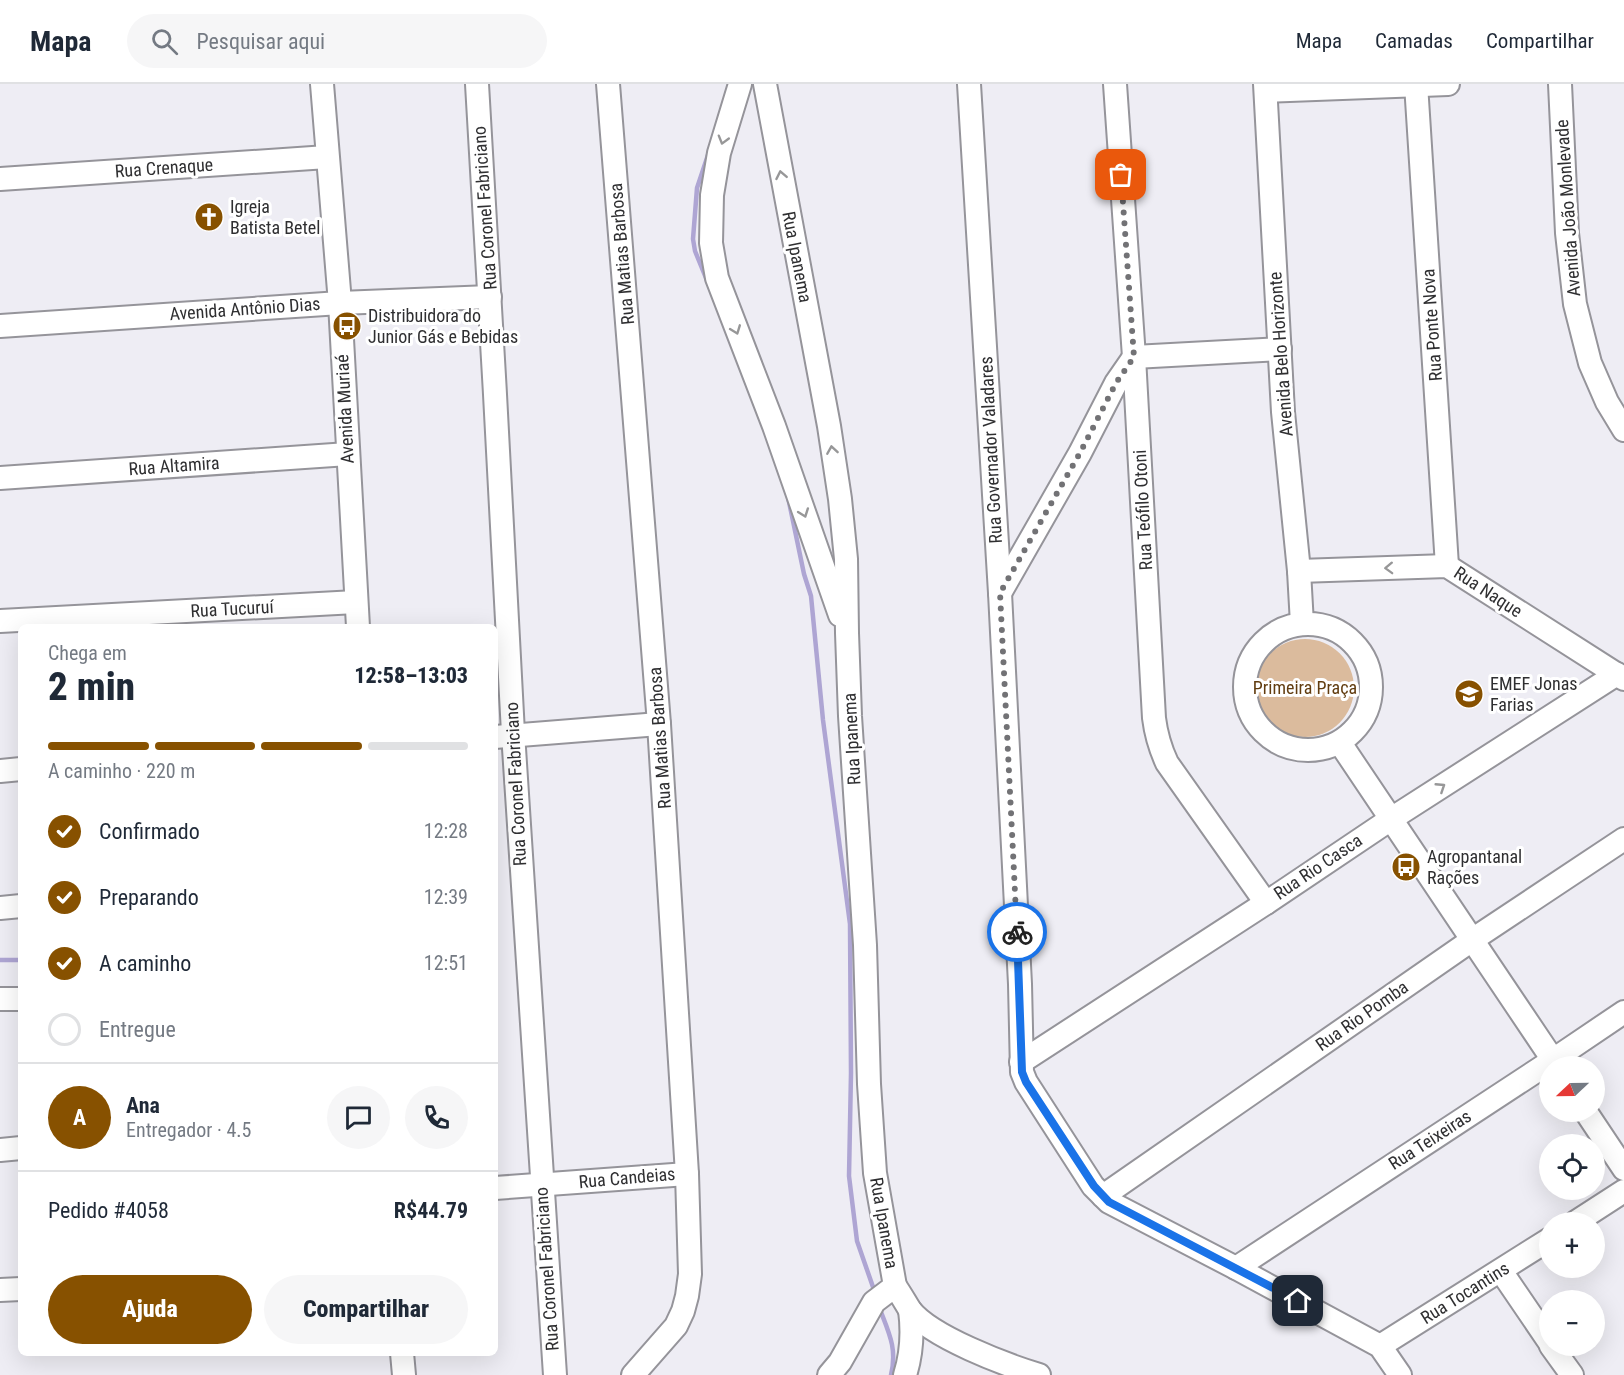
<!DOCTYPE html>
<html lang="pt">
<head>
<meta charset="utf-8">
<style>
	:root { --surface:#fff; --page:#f6f6f7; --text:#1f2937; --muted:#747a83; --line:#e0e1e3; --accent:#875100 }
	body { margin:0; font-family:"Roboto Condensed",sans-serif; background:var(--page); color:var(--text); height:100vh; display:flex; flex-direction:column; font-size:22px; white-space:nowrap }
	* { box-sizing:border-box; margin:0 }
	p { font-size:20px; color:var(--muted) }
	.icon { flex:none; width:33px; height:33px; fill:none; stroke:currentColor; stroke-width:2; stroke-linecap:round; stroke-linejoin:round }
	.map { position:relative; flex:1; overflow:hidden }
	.sheet { position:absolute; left:18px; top:540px; width:480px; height:732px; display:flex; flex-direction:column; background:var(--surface); border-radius:9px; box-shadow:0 6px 24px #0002 }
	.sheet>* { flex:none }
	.needle { width:39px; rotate:248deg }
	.tools { position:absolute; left:1539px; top:972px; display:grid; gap:12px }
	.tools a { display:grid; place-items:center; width:66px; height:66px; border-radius:50%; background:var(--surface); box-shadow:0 6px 24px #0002; font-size:30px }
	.pin { position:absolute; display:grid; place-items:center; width:51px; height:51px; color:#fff; margin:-26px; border-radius:12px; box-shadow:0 3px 9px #0006 }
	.courier { position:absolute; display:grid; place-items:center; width:60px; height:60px; margin:-30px; border:4px solid #1a73e8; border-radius:50%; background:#fff; color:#222; box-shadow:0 2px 8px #0007 }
	.summary em { font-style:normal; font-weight:800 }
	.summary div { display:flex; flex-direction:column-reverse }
	.summary { display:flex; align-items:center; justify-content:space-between; height:102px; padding:0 30px }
	h1 { font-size:39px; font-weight:800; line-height:45px }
	.bar { display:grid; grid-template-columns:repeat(4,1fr); gap:9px 6px; align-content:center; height:72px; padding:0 30px }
	.bar i { height:8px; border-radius:4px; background:var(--line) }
	.bar .on { background:var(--accent) }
	.bar p { grid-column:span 4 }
	.line { display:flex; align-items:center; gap:15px; padding:0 30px; border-top:2px solid var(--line) }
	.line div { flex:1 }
	.round { display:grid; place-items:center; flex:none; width:63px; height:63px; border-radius:32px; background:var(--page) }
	ol { padding:0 30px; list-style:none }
	li { display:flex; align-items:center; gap:18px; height:66px }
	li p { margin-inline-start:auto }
	li .icon { padding:6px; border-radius:50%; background:var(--accent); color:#fff; stroke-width:4 }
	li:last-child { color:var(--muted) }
	li i { width:33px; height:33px; border:3px solid var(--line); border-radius:50% }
	.primary-button { display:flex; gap:12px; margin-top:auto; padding:12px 30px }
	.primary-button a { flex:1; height:69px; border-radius:36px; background:var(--accent); color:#fff; font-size:24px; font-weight:800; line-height:69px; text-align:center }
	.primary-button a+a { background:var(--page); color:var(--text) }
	header { display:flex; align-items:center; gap:36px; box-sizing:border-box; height:84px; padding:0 30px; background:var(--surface); border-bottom:2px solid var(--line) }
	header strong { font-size:28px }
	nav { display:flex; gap:33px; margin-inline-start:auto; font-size:21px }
	.search { width:420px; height:54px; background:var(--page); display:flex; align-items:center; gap:15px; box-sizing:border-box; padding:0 21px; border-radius:33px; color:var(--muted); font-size:22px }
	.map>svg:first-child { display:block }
	.green { fill:#dbbb9d }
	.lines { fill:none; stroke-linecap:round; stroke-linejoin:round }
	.stream { stroke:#aea5d3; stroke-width:4.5 }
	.minor-casing { stroke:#95949a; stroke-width:26 }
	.minor { stroke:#fff; stroke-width:22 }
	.oneway { stroke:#979798 }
	.done { stroke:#727275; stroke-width:6; stroke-dasharray:0 10.8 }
	.route { stroke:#1a73e8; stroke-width:8 }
	.labels { text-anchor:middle; stroke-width:6; stroke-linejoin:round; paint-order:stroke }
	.street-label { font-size:18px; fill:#2f2f31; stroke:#fff }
	.poi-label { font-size:18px; fill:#2f2f31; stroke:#fff; text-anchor:start }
	.park-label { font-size:18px; fill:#613c0f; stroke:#fff }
</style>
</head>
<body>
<header>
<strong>Mapa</strong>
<div class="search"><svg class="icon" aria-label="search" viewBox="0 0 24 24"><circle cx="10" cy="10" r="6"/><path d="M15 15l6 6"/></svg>Pesquisar aqui</div>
<nav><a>Mapa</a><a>Camadas</a><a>Compartilhar</a></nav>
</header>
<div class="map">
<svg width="1624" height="1291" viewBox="0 0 1624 1291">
	<rect width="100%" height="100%" fill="#eeedf4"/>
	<circle class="green" cx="1305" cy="604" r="49"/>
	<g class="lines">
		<g class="stream">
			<path d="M708,71L697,104L693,155L695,167L708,199"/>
			<path d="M788,413L804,490L811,512L823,636L850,840L851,989L849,1092L857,1157L873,1203"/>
			<path d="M0,876H21"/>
			<path d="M881,1228C890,1251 897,1266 891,1291"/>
		</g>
		<g class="minor-casing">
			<g id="minor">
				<path d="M322,0L340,219L358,543"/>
				<path d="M477,0C491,216 501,433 513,649C525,863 539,1077 555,1291"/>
				<path d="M608,0L659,640L687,1090L690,1190L687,1212L683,1227L676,1242L633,1291"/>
				<path d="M740,0L719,69L712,111L711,159L717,194L774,342L840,531"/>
				<path d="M765,0L829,342L840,415L846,475L847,549L850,632L865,861L869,1000L875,1089L895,1202L874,1218L840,1278L829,1291"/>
				<path d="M969,0L1000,509L1020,900L1022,988L1026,998L1093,1102L1109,1118L1236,1184L1380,1262L1400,1291"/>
				<path d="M1115,0L1134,273L1154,634C1156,650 1160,664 1167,679L1266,819"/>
				<path d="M1265,0L1283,328L1299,487L1302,540"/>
				<path d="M1416,0L1447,482"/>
				<path d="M1560,0L1567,149L1575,220L1590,279L1607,318L1624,346"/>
				<path d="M1266,7L1448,0"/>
				<path d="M0,95L327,73"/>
				<path d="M0,242L340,219L490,213"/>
				<path d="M0,394L348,370"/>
				<path d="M1299,487L1447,482L1624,595"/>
				<path d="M1000,509L1080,369L1116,299L1134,273L1280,265"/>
				<path d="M0,537L356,518"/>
				<circle cx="1308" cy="603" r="63"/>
				<path d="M495,653L659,640"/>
				<path d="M1340,659L1557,982"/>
				<path d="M0,687L21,685"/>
				<path d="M0,824L21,822"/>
				<path d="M0,915H21"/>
				<path d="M1021,978L1266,819L1391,735L1617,590"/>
				<path d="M1586,1028L1624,1085"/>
				<path d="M0,1066L21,1064"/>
				<path d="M495,1104L687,1090"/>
				<path d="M1103,1112L1472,856L1624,755"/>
				<path d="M1576,1138L1624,1107"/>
				<path d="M1236,1184L1553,976L1624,928"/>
				<path d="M1501,1187L1550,1259"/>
				<path d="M895,1202C900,1209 905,1218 910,1226C931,1253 1006,1281 1039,1291"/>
				<path d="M0,1206L21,1205"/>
				<path d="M1380,1262L1550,1155"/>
				<path d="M1551,1262L1572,1291"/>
				<path d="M402,1269L404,1291"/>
				<path d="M905,1291C912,1269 913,1249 910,1226"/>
			</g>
		</g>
		<use href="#minor" class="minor"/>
	</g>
	<defs><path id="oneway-chevron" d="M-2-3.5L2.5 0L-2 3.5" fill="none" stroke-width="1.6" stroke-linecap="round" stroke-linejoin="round" transform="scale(1.5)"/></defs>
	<g class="oneway">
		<use href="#oneway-chevron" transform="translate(723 56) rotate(106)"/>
		<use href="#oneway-chevron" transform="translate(781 91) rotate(-101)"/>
		<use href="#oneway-chevron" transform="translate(736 246) rotate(69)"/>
		<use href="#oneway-chevron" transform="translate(832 366) rotate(-99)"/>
		<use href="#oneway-chevron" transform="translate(804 429) rotate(70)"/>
		<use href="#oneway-chevron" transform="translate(1389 484) rotate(178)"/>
		<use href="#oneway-chevron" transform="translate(1441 703) rotate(-33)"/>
	</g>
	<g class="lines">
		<path class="done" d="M1017,848L1000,509L1080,369L1116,299L1134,273L1121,91"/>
		<path class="route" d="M1017,848L1022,988L1026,998L1094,1102L1109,1118L1298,1217"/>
	</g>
	<defs>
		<g id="church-disc" transform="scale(1.5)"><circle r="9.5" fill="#875100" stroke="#fff"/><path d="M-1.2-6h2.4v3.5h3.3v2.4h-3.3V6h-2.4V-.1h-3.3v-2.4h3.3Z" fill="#fff"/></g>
		<g id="bus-disc" transform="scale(1.5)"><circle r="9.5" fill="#875100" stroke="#fff"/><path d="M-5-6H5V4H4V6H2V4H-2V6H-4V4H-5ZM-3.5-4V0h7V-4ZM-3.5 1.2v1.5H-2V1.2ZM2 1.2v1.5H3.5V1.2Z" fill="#fff"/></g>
		<g id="school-disc" transform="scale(1.5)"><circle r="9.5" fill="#875100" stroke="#fff"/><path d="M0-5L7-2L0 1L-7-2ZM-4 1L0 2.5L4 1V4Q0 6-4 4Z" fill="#fff"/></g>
	</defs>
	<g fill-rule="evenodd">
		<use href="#church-disc" x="209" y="133"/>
		<use href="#bus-disc" x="347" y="242"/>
		<use href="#school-disc" x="1469" y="610"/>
		<use href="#bus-disc" x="1406" y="783"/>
	</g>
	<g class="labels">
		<g class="street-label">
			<text transform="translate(164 84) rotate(-4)" y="6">Rua Crenaque</text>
			<text transform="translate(485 124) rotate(-94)" y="6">Rua Coronel Fabriciano</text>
			<text transform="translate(1568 124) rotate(-94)" y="6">Avenida João Monlevade</text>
			<text transform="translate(622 170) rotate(-95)" y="6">Rua Matias Barbosa</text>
			<text transform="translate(797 173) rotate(79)" y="6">Rua Ipanema</text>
			<text transform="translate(245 225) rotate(-4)" y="6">Avenida Antônio Dias</text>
			<text transform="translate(1432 241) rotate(-94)" y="6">Rua Ponte Nova</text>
			<text transform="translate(1281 270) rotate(-94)" y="6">Avenida Belo Horizonte</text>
			<text transform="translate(345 325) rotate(-93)" y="6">Avenida Muriaé</text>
			<text transform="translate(991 366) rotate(-93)" y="6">Rua Governador Valadares</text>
			<text transform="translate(174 382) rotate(-4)" y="6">Rua Altamira</text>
			<text transform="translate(1143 426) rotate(-93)" y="6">Rua Teófilo Otoni</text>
			<text transform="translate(1488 508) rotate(33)" y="6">Rua Naque</text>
			<text transform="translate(232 525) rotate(-3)" y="6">Rua Tucuruí</text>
			<text transform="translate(660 654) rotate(-94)" y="6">Rua Matias Barbosa</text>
			<text transform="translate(852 655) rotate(-93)" y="6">Rua Ipanema</text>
			<text transform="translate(516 700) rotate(-93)" y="6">Rua Coronel Fabriciano</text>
			<text transform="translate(1318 783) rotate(-34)" y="6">Rua Rio Casca</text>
			<text transform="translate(1362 932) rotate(-35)" y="6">Rua Rio Pomba</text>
			<text transform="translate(1430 1056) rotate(-33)" y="6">Rua Teixeiras</text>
			<text transform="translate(627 1094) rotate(-5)" y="6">Rua Candeias</text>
			<text transform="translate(884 1139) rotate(80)" y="6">Rua Ipanema</text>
			<text transform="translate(547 1185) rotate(-94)" y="6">Rua Coronel Fabriciano</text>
			<text transform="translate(1465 1209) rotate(-32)" y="6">Rua Tocantins</text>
		</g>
		<g class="poi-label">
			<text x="230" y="129">Igreja<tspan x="230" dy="21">Batista Betel</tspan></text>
			<text x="368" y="238">Distribuidora do<tspan x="368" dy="21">Junior Gás e Bebidas</tspan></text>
			<text x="1490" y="606">EMEF Jonas<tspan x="1490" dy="21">Farias</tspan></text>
			<text x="1427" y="779">Agropantanal<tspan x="1427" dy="21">Rações</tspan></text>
		</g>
		<g class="park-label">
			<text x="1305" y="610">Primeira Praça</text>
		</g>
	</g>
</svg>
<div class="tools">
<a><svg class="needle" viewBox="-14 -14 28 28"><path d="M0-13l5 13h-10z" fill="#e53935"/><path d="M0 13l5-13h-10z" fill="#747a83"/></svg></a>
<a><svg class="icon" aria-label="locate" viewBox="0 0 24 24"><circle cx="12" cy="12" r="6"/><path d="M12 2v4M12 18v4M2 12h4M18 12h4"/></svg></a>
<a>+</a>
<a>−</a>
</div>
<div class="pin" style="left:1121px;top:91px;background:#ea580c"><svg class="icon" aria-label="bag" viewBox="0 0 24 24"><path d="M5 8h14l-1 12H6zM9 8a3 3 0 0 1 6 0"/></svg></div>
<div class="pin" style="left:1298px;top:1217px;background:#1f2937"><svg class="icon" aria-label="home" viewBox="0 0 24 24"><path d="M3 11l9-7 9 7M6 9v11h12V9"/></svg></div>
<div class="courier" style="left:1017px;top:848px"><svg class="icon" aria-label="bike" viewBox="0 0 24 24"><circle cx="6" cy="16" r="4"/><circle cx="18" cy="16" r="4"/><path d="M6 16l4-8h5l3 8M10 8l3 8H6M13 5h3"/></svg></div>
<section class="sheet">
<div class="summary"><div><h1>2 min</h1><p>Chega em</p></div><em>12:58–13:03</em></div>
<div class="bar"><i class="on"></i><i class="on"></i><i class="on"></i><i></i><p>A caminho · 220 m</p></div>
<ol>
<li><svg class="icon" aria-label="check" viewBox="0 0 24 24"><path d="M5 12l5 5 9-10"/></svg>Confirmado<p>12:28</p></li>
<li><svg class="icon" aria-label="check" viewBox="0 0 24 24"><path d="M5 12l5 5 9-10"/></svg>Preparando<p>12:39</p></li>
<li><svg class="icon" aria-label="check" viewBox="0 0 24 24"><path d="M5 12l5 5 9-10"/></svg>A caminho<p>12:51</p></li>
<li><i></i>Entregue</li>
</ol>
<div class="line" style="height:108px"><b class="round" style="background:var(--accent);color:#fff">A</b><div><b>Ana</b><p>Entregador · 4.5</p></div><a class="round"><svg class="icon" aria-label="chat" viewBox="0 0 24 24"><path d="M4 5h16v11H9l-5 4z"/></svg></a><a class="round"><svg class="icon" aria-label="phone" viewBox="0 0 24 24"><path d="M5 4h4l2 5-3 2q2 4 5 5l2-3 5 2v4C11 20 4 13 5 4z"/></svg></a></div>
<div class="line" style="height:78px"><div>Pedido #4058</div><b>R$44.79</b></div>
<div class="primary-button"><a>Ajuda</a><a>Compartilhar</a></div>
</section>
</div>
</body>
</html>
